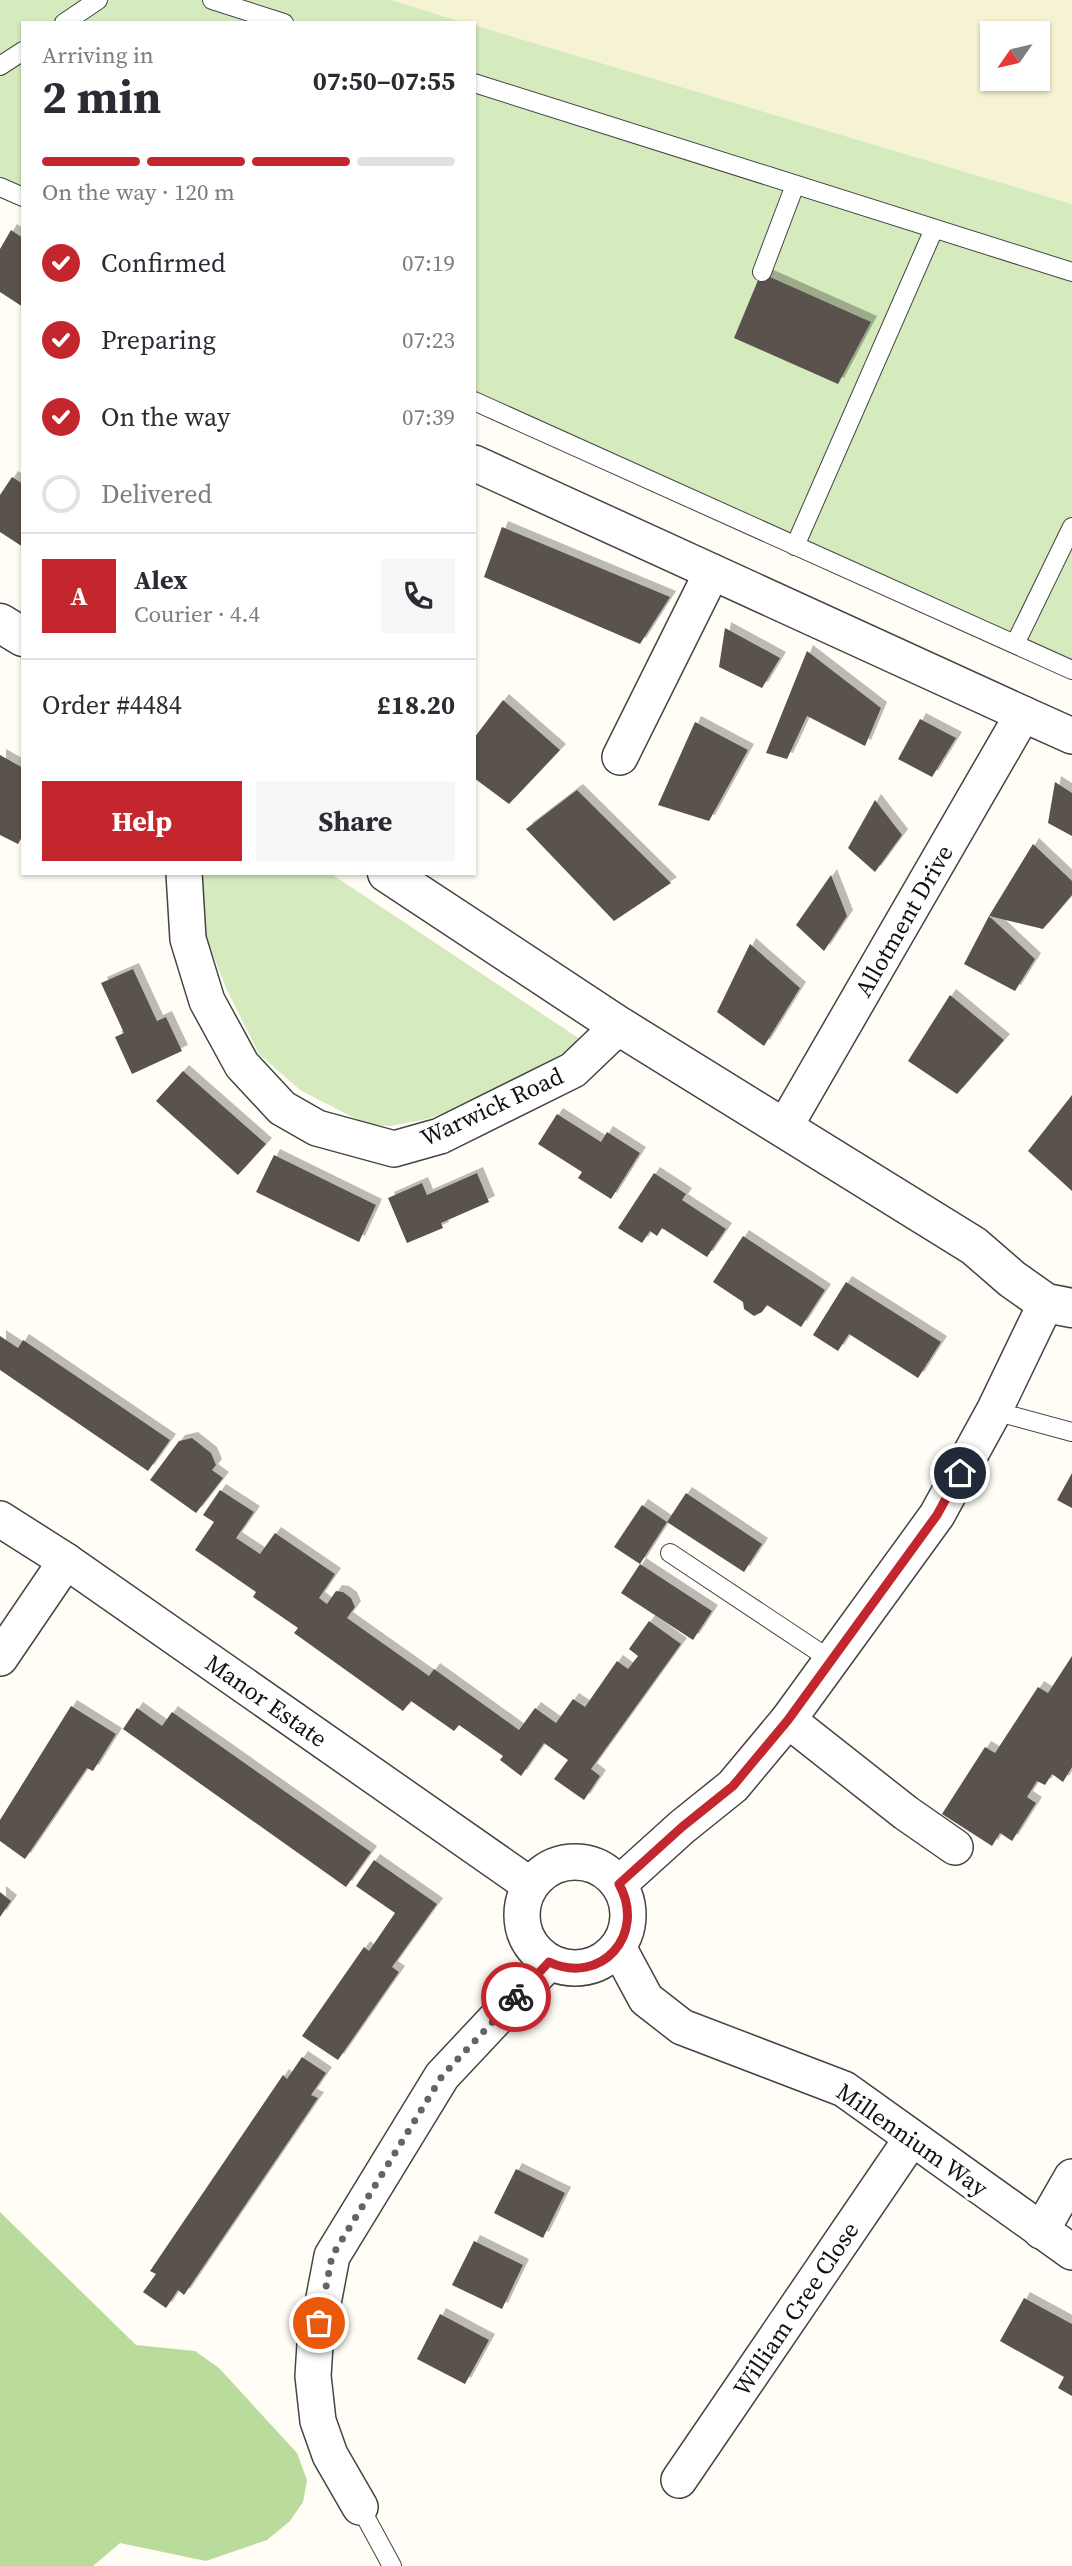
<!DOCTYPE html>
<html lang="en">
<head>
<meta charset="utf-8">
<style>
	:root { --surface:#fff; --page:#f7f7f7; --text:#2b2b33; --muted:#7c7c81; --line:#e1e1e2; --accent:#c4262e }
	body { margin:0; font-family:"Source Serif 4",serif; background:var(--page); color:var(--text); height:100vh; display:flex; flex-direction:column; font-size:26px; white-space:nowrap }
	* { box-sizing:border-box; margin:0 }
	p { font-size:23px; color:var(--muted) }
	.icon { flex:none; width:38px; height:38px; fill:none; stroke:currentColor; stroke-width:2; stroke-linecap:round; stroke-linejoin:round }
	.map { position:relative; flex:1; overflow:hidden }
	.drawer { position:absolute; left:21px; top:21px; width:455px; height:854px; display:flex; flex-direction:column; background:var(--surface); border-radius:0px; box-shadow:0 2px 5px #0004 }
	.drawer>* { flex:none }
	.needle { width:46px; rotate:236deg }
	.controls { position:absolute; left:980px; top:21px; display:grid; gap:14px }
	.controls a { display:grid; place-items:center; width:70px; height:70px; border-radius:0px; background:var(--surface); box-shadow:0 2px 5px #0004; font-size:35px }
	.pin { position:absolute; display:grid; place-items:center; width:60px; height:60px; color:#fff; margin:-30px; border:4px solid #fff; border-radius:50%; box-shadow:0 2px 7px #0007 }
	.courier { position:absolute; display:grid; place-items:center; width:70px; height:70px; margin:-35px; border:5px solid #c4262e; border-radius:50%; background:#fff; color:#222; box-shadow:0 2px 9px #0007 }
	.head em { font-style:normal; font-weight:700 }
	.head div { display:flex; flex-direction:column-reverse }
	.head { display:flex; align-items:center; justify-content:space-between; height:119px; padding:0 21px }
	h1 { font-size:46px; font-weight:700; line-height:52px }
	.bar { display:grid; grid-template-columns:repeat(4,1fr); gap:10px 7px; align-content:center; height:84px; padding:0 21px }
	.bar i { height:9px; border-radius:5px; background:var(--line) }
	.bar .current { background:var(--accent) }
	.bar p { grid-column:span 4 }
	.line { display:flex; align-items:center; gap:18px; padding:0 21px; border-top:2px solid var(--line) }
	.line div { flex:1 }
	.round { display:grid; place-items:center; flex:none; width:74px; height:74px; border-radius:0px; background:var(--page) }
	ol { padding:0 21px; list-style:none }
	li { display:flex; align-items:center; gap:21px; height:77px }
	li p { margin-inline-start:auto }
	li .icon { padding:7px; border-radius:50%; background:var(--accent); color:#fff; stroke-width:4 }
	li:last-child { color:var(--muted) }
	li i { width:38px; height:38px; border:4px solid var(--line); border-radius:50% }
	.cta { display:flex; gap:14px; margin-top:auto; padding:14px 21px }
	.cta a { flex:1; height:80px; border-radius:0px; background:var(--accent); color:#fff; font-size:28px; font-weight:700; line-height:80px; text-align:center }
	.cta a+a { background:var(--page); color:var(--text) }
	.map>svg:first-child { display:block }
	.farmland { fill:#f6f3d4; fill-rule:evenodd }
	.green { fill:#d5ebbd }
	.forest { fill:#b9dc9c }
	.building { fill:#5a524d; filter:url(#shadow) }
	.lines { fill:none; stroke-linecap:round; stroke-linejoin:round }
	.service-casing { stroke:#444; stroke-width:20 }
	.minor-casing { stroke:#444; stroke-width:38 }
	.tertiary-casing { stroke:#444; stroke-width:41 }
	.service { stroke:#fff; stroke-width:18 }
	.minor { stroke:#fff; stroke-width:35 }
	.tertiary { stroke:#fff; stroke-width:38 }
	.done { stroke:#646461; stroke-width:7; stroke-dasharray:0 12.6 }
	.route { stroke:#c4262e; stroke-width:9 }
	.labels { text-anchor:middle; stroke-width:7; stroke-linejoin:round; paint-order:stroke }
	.street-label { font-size:24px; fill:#111; stroke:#fff }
</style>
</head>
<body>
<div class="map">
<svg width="1072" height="2566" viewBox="0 0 1072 2566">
	<defs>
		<filter id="shadow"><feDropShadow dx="6" dy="-6" stdDeviation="0" flood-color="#0004"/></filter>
	</defs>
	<rect width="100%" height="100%" fill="#fffdf5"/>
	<path class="farmland" d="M391,0H1072V204L474,25V23H466ZM992,33H1038V79H992Z"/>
	<g class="green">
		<path d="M0,0H391L466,23H23V196L0,182Z"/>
		<path d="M474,25L1072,204V670L474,401Z"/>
		<path d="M196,873H330L583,1041L482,1102L423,1120L390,1126L368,1125L300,1090L259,1054L226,988L200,921Z"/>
	</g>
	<path class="forest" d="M0,2212L136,2345L195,2351L219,2368L297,2453L307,2480L303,2502L290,2521L267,2540L206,2561L120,2543L93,2566H0Z"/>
	<g class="building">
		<path d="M11,230L23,238V307L0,292V249Z"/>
		<path d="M761,273L871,322L838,384L734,338Z"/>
		<path d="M12,477L23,484V547L0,532V495Z"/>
		<path d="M502,527L670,597L640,644L484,577Z"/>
		<path d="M725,628L780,658L762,688L719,667Z"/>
		<path d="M807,651L881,708L865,746L807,716L787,759L766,753Z"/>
		<path d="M503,700L560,750L509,804L474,778V738Z"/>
		<path d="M920,719L956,738L932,777L898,759Z"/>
		<path d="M695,722L748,750L709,821L658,805Z"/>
		<path d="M0,755L23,768V835L18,844L0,835Z"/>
		<path d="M1055,782L1072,793V836L1048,823Z"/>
		<path d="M577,790L671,883L614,921L526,829Z"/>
		<path d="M875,800L902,835L875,872L848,848Z"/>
		<path d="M1033,844L1072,881V895L1043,929L989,916Z"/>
		<path d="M831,875L847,916L824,951L796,925Z"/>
		<path d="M989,916L1035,959L1015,991L964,964Z"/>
		<path d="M750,944L800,988L764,1046L717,1012Z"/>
		<path d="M133,969L157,1021L166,1017L182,1051L132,1074L115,1037L124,1033L101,983Z"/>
		<path d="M950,995L1004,1040L957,1094L908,1061Z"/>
		<path d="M183,1071L266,1144L238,1175L156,1101Z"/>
		<path d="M1072,1095V1191L1028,1151Z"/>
		<path d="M557,1114L601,1142L607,1132L640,1153L611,1199L578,1178L582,1172L538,1144Z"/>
		<path d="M274,1155L376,1205L359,1242L256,1192Z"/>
		<path d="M477,1173L489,1202L441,1223L443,1228L407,1243L388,1198L422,1183L427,1195Z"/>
		<path d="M654,1173L686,1194L682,1200L726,1229L707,1257L662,1228L657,1236L650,1231L642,1243L618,1228Z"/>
		<path d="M743,1236L825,1290L801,1327L767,1305L762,1312L754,1316L744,1309L743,1302L713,1282Z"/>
		<path d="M846,1282L941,1342L918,1378L849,1334L838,1351L813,1335Z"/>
		<path d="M0,1336L18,1348L23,1340L170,1440L148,1471L0,1370Z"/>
		<path d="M192,1438L211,1453L216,1465L212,1470L223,1478L196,1513L150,1480L179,1441Z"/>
		<path d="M1072,1473V1508L1057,1500Z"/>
		<path d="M220,1490L254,1512L236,1538L260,1554L275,1533L335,1574L319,1598L327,1604L336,1591L343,1592L351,1598L355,1607L347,1618L429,1676L434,1669L519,1730L535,1708L556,1723L573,1699L585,1707L617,1661L628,1669L638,1656L629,1649L649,1621L681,1644L591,1769L600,1776L584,1800L554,1779L568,1760L544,1743L521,1776L500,1760L503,1756L459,1725L454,1731L411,1701L403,1711L294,1633L298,1628L253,1597L256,1592L195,1550L214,1522L203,1515Z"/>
		<path d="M686,1493L762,1544L744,1572L667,1522Z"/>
		<path d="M642,1505L667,1522L640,1564L712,1611L693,1640L621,1593L640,1564L614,1547Z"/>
		<path d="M1072,1656V1767L1063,1782L1052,1774L1045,1785L1037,1781L1027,1797L1036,1803L1012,1841L1000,1833L992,1846L942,1814L985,1747L995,1753L1038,1687L1048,1693Z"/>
		<path d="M71,1706L116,1734L93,1771L87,1768L25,1859L0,1841V1820Z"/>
		<path d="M137,1708L162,1726L172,1712L371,1852L346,1887L123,1729Z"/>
		<path d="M374,1860L437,1904L392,1967L399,1972L338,2060L302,2036L364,1947L369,1951L395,1913L356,1886Z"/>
		<path d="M0,1892L11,1901L0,1917Z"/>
		<path d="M302,2057L326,2073L311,2095L318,2098L184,2295L178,2290L166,2308L143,2292L156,2274L150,2271L283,2075L287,2079Z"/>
		<path d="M516,2169L565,2193L543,2238L494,2213Z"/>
		<path d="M474,2241L523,2265L502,2309L452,2285Z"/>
		<path d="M1024,2298L1072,2324V2396L1058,2388L1064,2377L1000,2341Z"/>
		<path d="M440,2314L489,2340L465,2384L417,2359Z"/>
	</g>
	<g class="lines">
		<g class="service-casing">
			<g id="service">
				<path d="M212,0L284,23"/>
				<path d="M64,23L98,0"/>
				<path d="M0,66L23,51"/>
				<path d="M474,83L1072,272"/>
				<path d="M0,187L23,197"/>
				<path d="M762,272L795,185"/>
				<path d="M474,401L1072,670"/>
				<path d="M795,546L934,229"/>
				<path d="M1015,644L1072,527"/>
				<path d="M994,1411L1072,1432"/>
				<path d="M670,1553L831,1660"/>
				<path d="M360,2507L392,2566"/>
			</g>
		</g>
		<g class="minor-casing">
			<g id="minor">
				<path d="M474,463L1023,714"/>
				<path d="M620,757L712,572"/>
				<path d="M184,873L188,939L207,1001L242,1065L282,1108L317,1128L394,1149L440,1136L573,1070L619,1026"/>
				<path d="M784,1128L1023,714L1072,736"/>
				<path d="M0,1519L66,1561L530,1885"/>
				<path d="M0,1658L66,1561"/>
				<path d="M788,1720L906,1813L955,1847"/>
				<circle cx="575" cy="1915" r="53"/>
				<path d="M619,1884L682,1827L733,1786L788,1720L937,1515L994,1411L1046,1303"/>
				<path d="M618,1947L646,1999L682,2027L844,2089L1072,2252"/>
				<path d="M1041,2231L1072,2177"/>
				<path d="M679,2480L912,2138"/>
				<path d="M360,2507L330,2455L318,2421L313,2376L315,2345L332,2256L442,2076L549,1962"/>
			</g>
		</g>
		<g class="tertiary-casing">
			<g id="tertiary">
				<path d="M0,623L23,637"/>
				<path d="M387,873L619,1026L974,1246L1012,1279L1046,1303L1072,1308"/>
			</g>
		</g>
		<use href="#service" class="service"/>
		<use href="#minor" class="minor"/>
		<use href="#tertiary" class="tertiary"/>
	</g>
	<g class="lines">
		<path class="done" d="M319,2323L332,2256L442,2076L516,1997"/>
		<path class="route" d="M516,1997L549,1962C601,1986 647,1935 619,1884L682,1827L733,1786L788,1720L937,1515L960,1473"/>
	</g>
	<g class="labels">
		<g class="street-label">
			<text transform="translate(904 921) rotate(-60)" y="8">Allotment Drive</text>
			<text transform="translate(492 1107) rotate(-25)" y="8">Warwick Road</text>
			<text transform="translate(266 1701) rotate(35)" y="8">Manor Estate</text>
			<text transform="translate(912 2140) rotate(35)" y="8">Millennium Way</text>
			<text transform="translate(796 2309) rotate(-56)" y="8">William Cree Close</text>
		</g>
	</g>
</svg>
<div class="controls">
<a><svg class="needle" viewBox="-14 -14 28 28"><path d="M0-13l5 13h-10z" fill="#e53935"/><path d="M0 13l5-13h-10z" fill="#7c7c81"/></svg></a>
</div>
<div class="pin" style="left:319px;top:2323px;background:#ea580c"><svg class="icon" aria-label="bag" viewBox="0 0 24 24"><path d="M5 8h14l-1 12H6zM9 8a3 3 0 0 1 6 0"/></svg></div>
<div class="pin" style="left:960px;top:1473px;background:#1f2937"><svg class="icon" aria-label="home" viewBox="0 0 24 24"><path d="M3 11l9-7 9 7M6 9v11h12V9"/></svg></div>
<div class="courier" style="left:516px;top:1997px"><svg class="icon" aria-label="bike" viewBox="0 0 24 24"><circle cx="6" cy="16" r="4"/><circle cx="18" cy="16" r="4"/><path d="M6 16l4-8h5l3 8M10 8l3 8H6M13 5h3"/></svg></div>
<section class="drawer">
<div class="head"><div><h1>2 min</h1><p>Arriving in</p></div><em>07:50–07:55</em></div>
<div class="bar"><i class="current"></i><i class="current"></i><i class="current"></i><i></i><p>On the way · 120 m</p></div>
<ol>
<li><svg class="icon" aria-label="check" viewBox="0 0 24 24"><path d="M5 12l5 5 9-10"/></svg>Confirmed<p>07:19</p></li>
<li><svg class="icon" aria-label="check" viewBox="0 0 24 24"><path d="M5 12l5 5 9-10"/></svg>Preparing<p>07:23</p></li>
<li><svg class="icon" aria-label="check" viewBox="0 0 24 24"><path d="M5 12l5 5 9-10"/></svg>On the way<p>07:39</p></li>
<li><i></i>Delivered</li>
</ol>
<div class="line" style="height:126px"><b class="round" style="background:var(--accent);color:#fff">A</b><div><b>Alex</b><p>Courier · 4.4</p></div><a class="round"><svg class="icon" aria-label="phone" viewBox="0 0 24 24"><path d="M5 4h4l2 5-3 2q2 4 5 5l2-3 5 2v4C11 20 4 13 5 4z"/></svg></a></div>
<div class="line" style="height:91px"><div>Order #4484</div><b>£18.20</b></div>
<div class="cta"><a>Help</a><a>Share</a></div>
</section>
</div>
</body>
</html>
